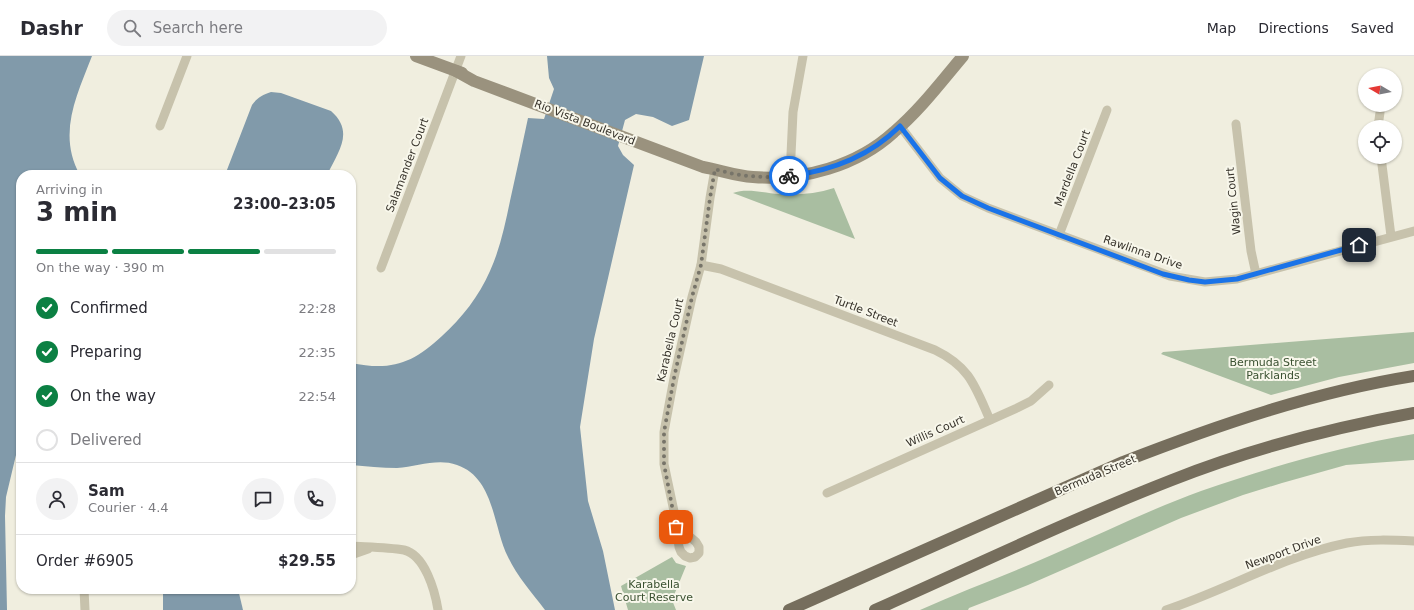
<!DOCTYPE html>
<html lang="en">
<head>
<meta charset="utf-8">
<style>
	:root { --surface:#fff; --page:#f2f2f3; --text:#2b2b33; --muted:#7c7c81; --line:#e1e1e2; --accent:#0b8043 }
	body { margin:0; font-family:"DejaVu Sans",sans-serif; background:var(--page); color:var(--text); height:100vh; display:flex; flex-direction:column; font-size:15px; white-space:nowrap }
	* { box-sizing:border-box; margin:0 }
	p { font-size:13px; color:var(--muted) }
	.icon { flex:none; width:22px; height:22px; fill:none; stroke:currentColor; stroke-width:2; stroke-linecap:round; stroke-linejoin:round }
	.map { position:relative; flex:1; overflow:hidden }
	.details { position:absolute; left:16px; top:114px; width:340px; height:424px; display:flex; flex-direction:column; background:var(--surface); border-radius:16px; box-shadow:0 1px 3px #0004 }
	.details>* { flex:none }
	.needle { width:26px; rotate:280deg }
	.fabs { position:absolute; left:1358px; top:12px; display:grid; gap:8px }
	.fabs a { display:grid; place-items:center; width:44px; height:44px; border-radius:50%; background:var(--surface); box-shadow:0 1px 3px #0004; font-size:20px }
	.pin { position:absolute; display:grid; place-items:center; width:34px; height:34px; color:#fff; margin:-17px; border-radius:8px; box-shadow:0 2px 6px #0006 }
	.courier { position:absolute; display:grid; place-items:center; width:40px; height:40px; margin:-20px; border:3px solid #1a73e8; border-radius:50%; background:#fff; color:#222; box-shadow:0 1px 5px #0007 }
	.summary em { font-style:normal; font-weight:700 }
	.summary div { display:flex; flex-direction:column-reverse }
	.summary { display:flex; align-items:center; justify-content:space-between; height:68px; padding:0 20px }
	h1 { font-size:26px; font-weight:700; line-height:30px }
	.bar { display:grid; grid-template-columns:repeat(4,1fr); gap:6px 4px; align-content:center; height:48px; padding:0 20px }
	.bar i { height:5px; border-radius:3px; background:var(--line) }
	.bar .selected { background:var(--accent) }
	.bar p { grid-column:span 4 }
	.line { display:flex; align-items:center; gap:10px; padding:0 20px; border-top:1px solid var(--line) }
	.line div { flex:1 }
	.round { display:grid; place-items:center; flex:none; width:42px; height:42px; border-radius:21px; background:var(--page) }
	ol { padding:0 20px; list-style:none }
	li { display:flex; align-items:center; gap:12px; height:44px }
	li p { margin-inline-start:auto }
	li .icon { padding:4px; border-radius:50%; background:var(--accent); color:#fff; stroke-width:4 }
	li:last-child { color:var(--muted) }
	li i { width:22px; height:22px; border:2px solid var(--line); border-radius:50% }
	header { display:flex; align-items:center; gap:24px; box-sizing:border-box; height:56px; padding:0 20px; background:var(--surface); border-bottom:1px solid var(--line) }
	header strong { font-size:19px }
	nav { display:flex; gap:22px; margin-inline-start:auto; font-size:14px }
	.search { width:280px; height:36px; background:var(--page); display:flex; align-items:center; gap:10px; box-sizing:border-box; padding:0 14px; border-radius:22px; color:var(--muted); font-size:15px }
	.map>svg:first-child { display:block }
	.green { fill:#a9bea1 }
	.water { fill:#819aaa }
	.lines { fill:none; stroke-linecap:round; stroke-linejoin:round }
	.street { stroke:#c7c2ac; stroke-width:9 }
	.secondary { stroke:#9a927e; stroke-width:12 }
	.primary { stroke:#766e5d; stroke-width:12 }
	.done { stroke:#777469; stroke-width:4; stroke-dasharray:0 7.2 }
	.route { stroke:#1a73e8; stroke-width:5 }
	.labels { text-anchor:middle; stroke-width:4; stroke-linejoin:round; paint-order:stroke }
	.street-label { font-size:11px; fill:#36322a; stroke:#f8f7eb }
	.park-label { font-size:11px; fill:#3a5131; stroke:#f8f7eb }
</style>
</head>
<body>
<header>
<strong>Dashr</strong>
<div class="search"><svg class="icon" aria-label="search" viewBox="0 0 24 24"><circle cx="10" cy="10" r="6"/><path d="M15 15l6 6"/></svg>Search here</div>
<nav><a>Map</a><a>Directions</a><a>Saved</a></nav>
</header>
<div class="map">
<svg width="1414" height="554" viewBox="0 0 1414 554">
	<rect width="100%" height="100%" fill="#f0eedf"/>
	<g class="green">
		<path d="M834,132L855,183L733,137C747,132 764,137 779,138C798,139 816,138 834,132Z"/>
		<path d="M1414,276V307L1339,321L1271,339L1161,298L1163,296Z"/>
		<path d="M1414,378V404L1346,409L1282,427L1243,439L1181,462L1028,529L969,552L968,554H920C964,534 1010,518 1054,498C1103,477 1151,453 1201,435C1270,411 1342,390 1414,378Z"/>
		<path d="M672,501L676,507L686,510L672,544L676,554H628L621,530Z"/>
	</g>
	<g class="water">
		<path d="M0,0H92C77,39 57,78 80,119H21V378L6,441L5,460L7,554H0Z"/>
		<path d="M547,0H704L689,64L672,70L653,61L636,58L625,64L618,90L623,99L634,109L594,283L580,371L588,445L603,495L615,554H545C532,537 517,520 508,501C493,472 495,422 457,409C437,402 417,411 397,412C382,412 366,410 351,409V307C391,315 412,308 442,280C462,262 479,240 490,215C500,193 505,169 510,145C516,118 522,90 528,62L544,63L554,33L549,22Z"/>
		<path d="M271,36L281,37L331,55C355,76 338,96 327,119H225L252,49C257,42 262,39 271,36Z"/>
		<path d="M163,533H238L243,554H163Z"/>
	</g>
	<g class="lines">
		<g class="street">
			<path d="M1236,68L1251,195L1256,218"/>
			<path d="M160,70L187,0"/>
			<path d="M900,70L940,122L962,140L988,152L1170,220L1205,226L1237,223L1414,175"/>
			<path d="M1378,71L1381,49"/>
			<path d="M1381,101L1391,180"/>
			<path d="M790,120L793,56L803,0"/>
			<path d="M1059,179L1107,54"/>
			<path d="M701,209L721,213L935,294C970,311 975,330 990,364"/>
			<path d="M381,212L461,0"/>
			<path d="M827,437L1017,352L1031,345L1049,329"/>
			<path d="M675,460L684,476L696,486L699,491V497L695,501L690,502L685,500L681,496L679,491L675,460L664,408V376L674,322L692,241L701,209L710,142L715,113"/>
			<path d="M351,490C368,491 388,491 404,494C425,499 435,535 438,554"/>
			<path d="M351,499L368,493"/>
			<path d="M84,533L85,554"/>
			<path d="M1166,554C1227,534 1283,500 1347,487C1369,483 1392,484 1414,485"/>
		</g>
		<g class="secondary">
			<path d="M416,0L462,17"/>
			<path d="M456,15L474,25L703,111C720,114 736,120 753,121C803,125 857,110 894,76C920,54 941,26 963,0"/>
		</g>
		<g class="primary">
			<path d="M789,554L1123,406C1218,369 1314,336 1414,320"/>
			<path d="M875,554C974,510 1072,463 1172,424C1250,393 1332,372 1414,357"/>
		</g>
	</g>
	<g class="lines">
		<path class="done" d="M676,471L664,408V376L674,322L692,241L701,209L710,142L715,113C740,121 764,122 789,120"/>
		<path class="route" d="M789,120C831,115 870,100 900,70L940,122L962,140L988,152L1163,218L1189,224L1205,226L1237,223L1359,189"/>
	</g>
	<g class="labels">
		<g class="street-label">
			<text transform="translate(585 66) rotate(21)" y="4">Rio Vista Boulevard</text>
			<text transform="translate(407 109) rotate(-69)" y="4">Salamander Court</text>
			<text transform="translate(1072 112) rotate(-69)" y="4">Mardella Court</text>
			<text transform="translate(1233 145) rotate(-96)" y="4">Wagin Court</text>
			<text transform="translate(1143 196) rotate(19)" y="4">Rawlinna Drive</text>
			<text transform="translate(866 255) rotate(21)" y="4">Turtle Street</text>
			<text transform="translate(670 284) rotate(-77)" y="4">Karabella Court</text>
			<text transform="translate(935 375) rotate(-24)" y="4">Willis Court</text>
			<text transform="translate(1095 419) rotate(-23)" y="4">Bermuda Street</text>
			<text transform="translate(1283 496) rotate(-20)" y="4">Newport Drive</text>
		</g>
		<g class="park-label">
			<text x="1273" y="310">Bermuda Street<tspan x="1273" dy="13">Parklands</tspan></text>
			<text x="654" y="532">Karabella<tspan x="654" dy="13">Court Reserve</tspan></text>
		</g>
	</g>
</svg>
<div class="fabs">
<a><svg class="needle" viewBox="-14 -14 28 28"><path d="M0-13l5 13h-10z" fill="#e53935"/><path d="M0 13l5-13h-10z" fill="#7c7c81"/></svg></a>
<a><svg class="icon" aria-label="locate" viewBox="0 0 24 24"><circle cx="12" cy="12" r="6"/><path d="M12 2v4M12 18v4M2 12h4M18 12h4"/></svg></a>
</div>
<div class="pin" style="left:676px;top:471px;background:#ea580c"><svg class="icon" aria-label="bag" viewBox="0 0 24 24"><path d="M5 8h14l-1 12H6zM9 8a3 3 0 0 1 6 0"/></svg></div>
<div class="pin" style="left:1359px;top:189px;background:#1f2937"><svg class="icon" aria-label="home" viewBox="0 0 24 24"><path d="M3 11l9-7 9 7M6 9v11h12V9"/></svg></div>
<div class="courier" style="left:789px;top:120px"><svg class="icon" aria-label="bike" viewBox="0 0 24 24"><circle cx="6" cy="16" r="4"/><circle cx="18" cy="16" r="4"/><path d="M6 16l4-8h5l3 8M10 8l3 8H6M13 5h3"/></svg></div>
<section class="details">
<div class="summary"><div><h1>3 min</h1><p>Arriving in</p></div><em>23:00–23:05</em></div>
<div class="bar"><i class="selected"></i><i class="selected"></i><i class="selected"></i><i></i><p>On the way · 390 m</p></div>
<ol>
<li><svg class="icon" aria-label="check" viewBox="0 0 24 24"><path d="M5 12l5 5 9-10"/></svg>Confirmed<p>22:28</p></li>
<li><svg class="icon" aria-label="check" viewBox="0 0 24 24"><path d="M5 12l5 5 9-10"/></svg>Preparing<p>22:35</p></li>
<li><svg class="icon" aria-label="check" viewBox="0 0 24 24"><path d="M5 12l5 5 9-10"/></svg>On the way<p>22:54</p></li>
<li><i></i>Delivered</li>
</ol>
<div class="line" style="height:72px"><a class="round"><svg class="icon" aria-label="person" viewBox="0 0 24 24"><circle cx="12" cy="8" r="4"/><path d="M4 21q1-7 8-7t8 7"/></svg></a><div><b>Sam</b><p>Courier · 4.4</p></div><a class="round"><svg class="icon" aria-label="chat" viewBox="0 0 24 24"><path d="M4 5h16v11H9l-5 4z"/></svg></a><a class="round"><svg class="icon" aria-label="phone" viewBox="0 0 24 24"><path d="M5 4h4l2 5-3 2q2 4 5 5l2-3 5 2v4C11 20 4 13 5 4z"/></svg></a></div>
<div class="line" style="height:52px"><div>Order #6905</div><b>$29.55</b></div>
</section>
</div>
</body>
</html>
